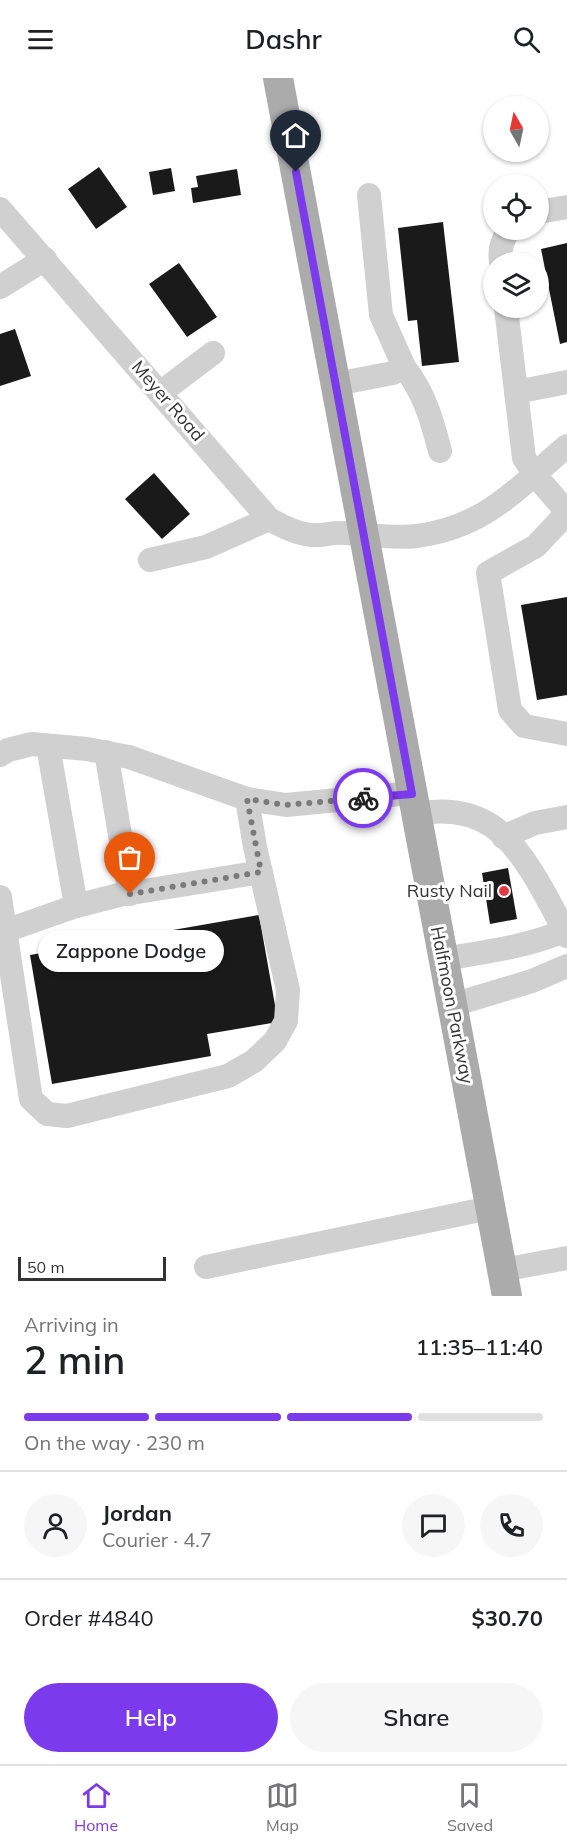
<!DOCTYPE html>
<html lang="en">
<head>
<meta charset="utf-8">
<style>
	:root { --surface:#fff; --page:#f6f6f6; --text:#202124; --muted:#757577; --line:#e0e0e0; --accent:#7c3aed }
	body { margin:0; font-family:Mulish,sans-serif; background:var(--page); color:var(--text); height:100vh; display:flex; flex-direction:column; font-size:22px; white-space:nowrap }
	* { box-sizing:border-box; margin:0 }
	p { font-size:20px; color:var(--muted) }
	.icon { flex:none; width:33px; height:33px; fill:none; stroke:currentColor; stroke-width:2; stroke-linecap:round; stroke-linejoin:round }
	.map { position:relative; height:1218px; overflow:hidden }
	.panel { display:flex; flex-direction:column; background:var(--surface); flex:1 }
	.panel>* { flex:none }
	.needle { width:39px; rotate:351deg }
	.fabs { position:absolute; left:483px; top:18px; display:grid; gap:12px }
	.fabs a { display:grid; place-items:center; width:66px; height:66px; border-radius:50%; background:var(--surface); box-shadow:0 2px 4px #0004; font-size:30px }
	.scale { position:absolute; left:18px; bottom:15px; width:148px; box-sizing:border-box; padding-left:6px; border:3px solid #333; border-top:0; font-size:16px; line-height:21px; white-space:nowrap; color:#333; -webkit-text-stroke:4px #fff; paint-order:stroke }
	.pin { position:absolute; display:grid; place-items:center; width:51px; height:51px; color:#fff; margin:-62px -26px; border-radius:50% 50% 50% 0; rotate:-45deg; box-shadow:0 0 6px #0007 }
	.pin .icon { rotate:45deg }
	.courier { position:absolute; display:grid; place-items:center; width:60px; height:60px; margin:-30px; border:4px solid #7c3aed; border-radius:50%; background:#fff; color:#222; box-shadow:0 2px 8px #0007 }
	.bubble { position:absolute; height:42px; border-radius:21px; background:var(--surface); box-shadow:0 2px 4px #0004; font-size:20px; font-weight:600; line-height:42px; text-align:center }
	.summary em { font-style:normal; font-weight:600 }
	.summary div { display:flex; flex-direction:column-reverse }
	.summary { display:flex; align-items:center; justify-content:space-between; height:102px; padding:0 24px }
	h1 { font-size:39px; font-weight:600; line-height:45px }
	.bar { display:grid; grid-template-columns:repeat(4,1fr); gap:9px 6px; align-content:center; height:72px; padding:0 24px }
	.bar i { height:8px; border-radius:4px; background:var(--line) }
	.bar .selected { background:var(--accent) }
	.bar p { grid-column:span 4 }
	.line { display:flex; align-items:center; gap:15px; padding:0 24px; border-top:2px solid var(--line) }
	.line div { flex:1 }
	.round { display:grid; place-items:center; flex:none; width:63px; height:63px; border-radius:32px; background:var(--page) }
	.action { display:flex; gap:12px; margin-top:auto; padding:12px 24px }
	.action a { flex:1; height:69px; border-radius:36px; background:var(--accent); color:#fff; font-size:24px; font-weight:600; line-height:69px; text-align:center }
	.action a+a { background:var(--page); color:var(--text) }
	header { display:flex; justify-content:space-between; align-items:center; height:78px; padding:0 24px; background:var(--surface); font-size:27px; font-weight:600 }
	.dock { display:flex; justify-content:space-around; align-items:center; height:84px; border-top:2px solid var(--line); background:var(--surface); font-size:16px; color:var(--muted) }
	.dock a { display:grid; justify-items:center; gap:3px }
	.dock .selected { color:var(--accent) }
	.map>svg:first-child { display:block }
	.building { fill:#1a1a1a }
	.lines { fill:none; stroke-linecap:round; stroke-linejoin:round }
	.minor { stroke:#d0d0d0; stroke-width:24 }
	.major { stroke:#ababab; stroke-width:30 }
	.done { stroke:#7a7a7a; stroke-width:6; stroke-dasharray:0 10.8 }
	.route { stroke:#7c3aed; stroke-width:8 }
	.poi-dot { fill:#e63946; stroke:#fff; stroke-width:2 }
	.labels { text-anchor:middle; stroke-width:6; stroke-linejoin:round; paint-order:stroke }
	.street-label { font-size:18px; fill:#333; stroke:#fff }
	.poi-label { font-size:18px; fill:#333; stroke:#fff; text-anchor:end }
</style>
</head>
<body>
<header><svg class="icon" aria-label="menu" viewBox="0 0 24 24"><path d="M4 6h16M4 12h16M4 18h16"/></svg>Dashr<svg class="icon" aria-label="search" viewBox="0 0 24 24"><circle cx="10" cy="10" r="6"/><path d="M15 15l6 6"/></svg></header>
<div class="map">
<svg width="567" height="1218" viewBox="0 0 567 1218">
	<rect width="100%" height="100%" fill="#fff"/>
	<g class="building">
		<path d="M99,89L127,129L96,151L68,111Z"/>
		<path d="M171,90L175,113L153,117L149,94Z"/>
		<path d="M237,91L241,117L193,125L191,110L198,109L196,98Z"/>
		<path d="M443,144L459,284L422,288L417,242L408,243L398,150Z"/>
		<path d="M567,165V264L560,266L541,171Z"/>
		<path d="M179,185L217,239L187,259L149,206Z"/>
		<path d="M15,251L31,298L0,308V256Z"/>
		<path d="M154,395L190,436L162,461L125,421Z"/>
		<path d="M567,519V617L537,622L521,527Z"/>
		<path d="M508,790L517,841L490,846L482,795Z"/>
		<path d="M259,837L278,944L207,956L211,978L52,1006L30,877Z"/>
	</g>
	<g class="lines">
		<g class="minor">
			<path d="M0,131L269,441C282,448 297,456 312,457C322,458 333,454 344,455C368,456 392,461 417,458C486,449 517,410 567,368"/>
			<path d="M538,134L567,129"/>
			<path d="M501,184C499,172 502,162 509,152"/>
			<path d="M0,209L45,181"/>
			<path d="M506,230L524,380L535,397L567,434"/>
			<path d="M404,289C424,314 432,342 440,373"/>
			<path d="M336,306L393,295L404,289L381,237L369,117"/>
			<path d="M516,314L567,304"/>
			<path d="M160,315L213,275"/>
			<path d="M567,435L536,468L488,495L510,632L524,648L567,656"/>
			<path d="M150,482L206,469L269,441"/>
			<path d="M106,674L130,816"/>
			<path d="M0,677L8,672L32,666L87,671L129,679L247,721L286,727L412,715"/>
			<path d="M416,736C442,731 469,733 492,748C523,769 550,825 567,858"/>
			<path d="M503,759L535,745L567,739"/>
			<path d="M0,819L31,1021L47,1036L67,1038L228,998L254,983L275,963L286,943L288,912L255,769L247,721"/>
			<path d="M76,828L119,817L261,794"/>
			<path d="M5,853L76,828L48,668"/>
			<path d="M443,881C484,874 526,869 564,853"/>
			<path d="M452,927L532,903L567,888"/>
			<path d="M206,1189L490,1130"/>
			<path d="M502,1192L567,1180"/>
		</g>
		<path class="major" d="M278,0L507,1218"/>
	</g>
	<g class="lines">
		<path class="done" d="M130,816L261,794L247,721L286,727L363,720"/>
		<path class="route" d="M296,94L412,716L363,720"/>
	</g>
	<circle class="poi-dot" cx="504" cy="813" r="6"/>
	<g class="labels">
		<g class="street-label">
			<text transform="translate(168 323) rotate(49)" y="6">Meyer Road</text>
			<text transform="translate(452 927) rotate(79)" y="6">Halfmoon Parkway</text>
		</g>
		<g class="poi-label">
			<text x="492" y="819">Rusty Nail</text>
		</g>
	</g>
</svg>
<div class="fabs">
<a><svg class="needle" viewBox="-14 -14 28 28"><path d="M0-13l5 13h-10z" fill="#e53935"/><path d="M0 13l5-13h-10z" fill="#757577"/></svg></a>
<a><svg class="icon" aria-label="locate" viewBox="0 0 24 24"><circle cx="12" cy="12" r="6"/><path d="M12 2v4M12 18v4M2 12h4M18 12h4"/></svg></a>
<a><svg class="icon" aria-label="layers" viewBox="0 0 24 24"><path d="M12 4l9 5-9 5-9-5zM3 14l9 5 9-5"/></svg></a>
</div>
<div class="scale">50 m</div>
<div class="pin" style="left:130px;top:816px;background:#ea580c"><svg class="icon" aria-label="bag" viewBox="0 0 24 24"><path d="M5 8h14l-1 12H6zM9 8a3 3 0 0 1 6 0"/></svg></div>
<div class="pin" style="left:296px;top:94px;background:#1f2937"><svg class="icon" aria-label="home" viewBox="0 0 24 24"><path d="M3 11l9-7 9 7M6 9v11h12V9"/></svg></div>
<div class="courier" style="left:363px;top:720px"><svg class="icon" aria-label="bike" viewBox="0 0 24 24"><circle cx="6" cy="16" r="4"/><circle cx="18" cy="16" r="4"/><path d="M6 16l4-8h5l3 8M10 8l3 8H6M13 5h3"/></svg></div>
<div class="bubble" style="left:38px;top:852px;width:186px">Zappone Dodge</div>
</div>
<section class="panel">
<div class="summary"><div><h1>2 min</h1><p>Arriving in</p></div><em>11:35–11:40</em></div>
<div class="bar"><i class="selected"></i><i class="selected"></i><i class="selected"></i><i></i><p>On the way · 230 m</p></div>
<div class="line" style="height:108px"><a class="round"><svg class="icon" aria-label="person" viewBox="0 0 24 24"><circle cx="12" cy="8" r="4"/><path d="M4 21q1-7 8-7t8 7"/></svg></a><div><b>Jordan</b><p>Courier · 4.7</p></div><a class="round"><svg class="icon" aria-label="chat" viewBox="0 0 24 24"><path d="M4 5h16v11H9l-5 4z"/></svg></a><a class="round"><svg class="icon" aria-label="phone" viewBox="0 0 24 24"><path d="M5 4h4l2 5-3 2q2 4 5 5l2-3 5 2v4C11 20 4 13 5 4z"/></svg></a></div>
<div class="line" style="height:78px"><div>Order #4840</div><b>$30.70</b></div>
<div class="action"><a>Help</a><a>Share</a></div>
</section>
<nav class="dock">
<a class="selected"><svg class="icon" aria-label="home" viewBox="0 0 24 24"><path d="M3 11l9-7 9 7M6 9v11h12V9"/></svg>Home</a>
<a><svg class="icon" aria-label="map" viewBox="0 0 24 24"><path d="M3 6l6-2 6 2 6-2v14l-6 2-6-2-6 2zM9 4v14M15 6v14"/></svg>Map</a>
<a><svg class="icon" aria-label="saved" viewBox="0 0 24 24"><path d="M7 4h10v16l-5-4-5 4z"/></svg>Saved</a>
</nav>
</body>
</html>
